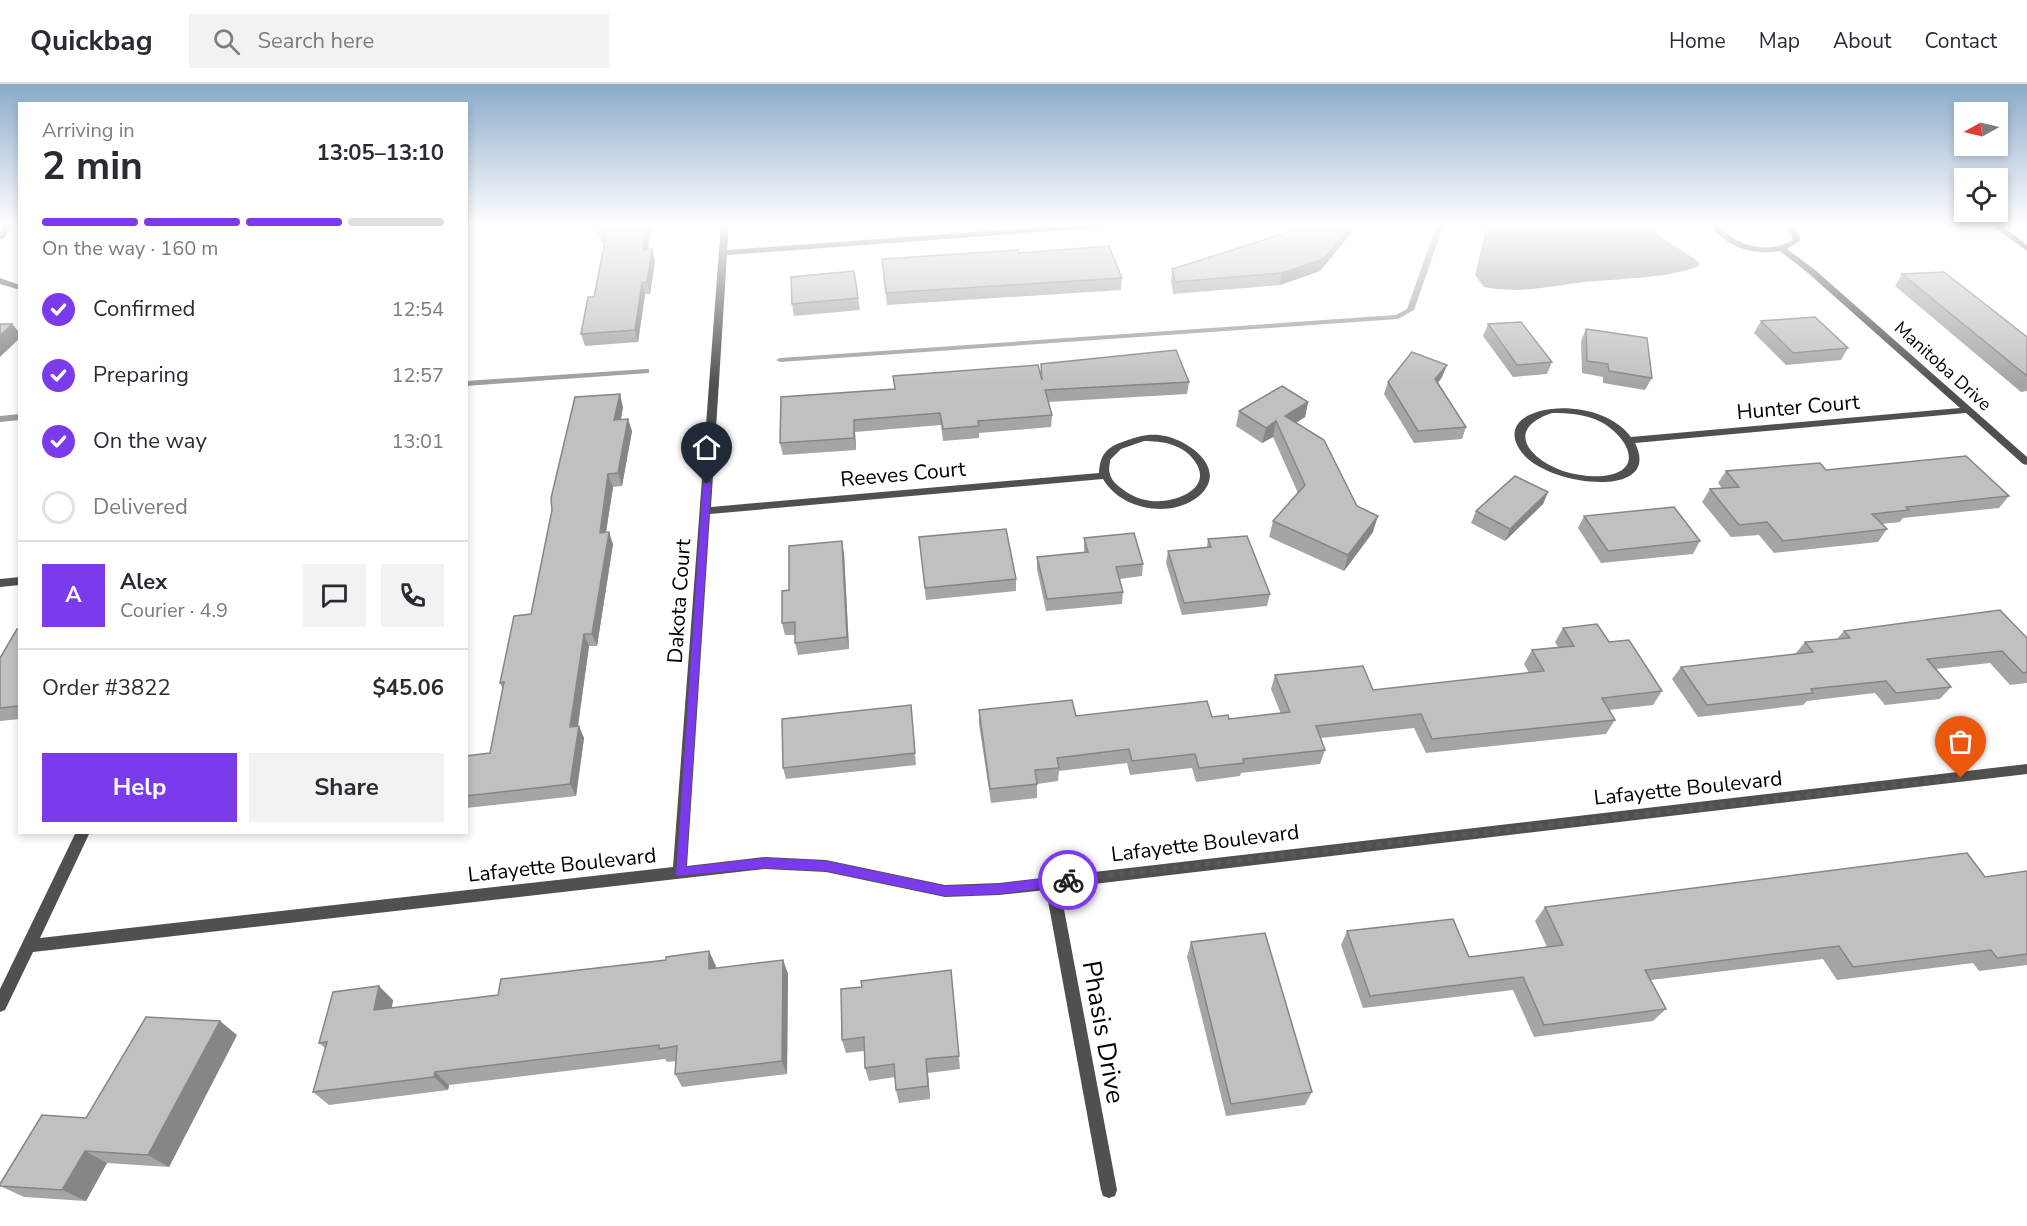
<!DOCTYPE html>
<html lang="en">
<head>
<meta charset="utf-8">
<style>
	:root { --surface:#fff; --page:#f2f2f3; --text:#2b2b33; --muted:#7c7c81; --line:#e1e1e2; --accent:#7c3aed }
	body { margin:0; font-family:"Nunito Sans",sans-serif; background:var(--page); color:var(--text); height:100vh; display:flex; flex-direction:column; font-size:22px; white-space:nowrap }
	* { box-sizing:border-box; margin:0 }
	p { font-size:20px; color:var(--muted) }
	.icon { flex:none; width:33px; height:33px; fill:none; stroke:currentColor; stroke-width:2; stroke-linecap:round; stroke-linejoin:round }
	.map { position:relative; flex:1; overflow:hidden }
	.side { position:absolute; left:18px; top:18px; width:450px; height:732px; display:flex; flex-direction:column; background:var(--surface); border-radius:0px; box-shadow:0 3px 9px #0003 }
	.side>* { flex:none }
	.needle { width:39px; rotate:262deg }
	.tools { position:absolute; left:1954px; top:18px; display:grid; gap:12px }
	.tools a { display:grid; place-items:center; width:54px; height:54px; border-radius:0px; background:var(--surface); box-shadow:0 3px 9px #0003; font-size:30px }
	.pin { position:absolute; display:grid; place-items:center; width:51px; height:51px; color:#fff; margin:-62px -26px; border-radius:50% 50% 50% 0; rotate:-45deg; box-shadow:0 0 6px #0007 }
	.pin .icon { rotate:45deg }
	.courier { position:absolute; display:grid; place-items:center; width:60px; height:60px; margin:-30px; border:4px solid #7c3aed; border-radius:50%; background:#fff; color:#222; box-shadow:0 2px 8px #0007 }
	.headline em { font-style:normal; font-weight:700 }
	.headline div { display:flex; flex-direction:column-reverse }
	.headline { display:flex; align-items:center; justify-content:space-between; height:102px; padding:0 24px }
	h1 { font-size:39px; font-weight:700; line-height:45px }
	.bar { display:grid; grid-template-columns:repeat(4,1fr); gap:9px 6px; align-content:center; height:72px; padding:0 24px }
	.bar i { height:8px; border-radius:4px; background:var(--line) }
	.bar .current { background:var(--accent) }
	.bar p { grid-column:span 4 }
	.line { display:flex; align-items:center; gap:15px; padding:0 24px; border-top:2px solid var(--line) }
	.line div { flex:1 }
	.round { display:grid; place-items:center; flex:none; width:63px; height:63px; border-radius:0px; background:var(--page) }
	ol { padding:0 24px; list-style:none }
	li { display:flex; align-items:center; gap:18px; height:66px }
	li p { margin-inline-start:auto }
	li .icon { padding:6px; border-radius:50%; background:var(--accent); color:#fff; stroke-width:4 }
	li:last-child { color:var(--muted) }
	li i { width:33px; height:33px; border:3px solid var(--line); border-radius:50% }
	.button { display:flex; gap:12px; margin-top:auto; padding:12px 24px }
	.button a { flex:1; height:69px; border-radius:0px; background:var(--accent); color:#fff; font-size:24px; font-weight:700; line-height:69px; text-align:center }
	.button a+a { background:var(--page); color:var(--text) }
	header { display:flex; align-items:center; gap:36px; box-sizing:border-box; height:84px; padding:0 30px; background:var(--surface); border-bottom:2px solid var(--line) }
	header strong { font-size:28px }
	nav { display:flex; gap:33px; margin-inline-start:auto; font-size:21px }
	.search { width:420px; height:54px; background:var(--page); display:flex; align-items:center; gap:15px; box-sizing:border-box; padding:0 21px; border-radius:0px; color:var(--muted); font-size:22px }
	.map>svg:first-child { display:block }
	.water { fill:#9e9e9e }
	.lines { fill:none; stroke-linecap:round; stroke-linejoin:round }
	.stream { fill:#9e9e9e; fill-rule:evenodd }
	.street { fill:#505050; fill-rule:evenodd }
	.secondary { fill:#1d1d1d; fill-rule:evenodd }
	.wall { fill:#a5a5a5 }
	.shaded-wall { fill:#868686 }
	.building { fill:#c0c0c0; stroke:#868686; stroke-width:1.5 }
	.route { fill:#7c3aed }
	.done { stroke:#595959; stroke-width:6; stroke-dasharray:0 10.8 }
	.labels { text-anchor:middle; stroke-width:4.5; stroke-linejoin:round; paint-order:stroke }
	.far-street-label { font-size:18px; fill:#000; stroke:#fff }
	.street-label { font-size:21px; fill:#000; stroke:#fff }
	.near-street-label { font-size:26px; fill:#000; stroke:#fff }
</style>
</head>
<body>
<header>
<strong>Quickbag</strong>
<div class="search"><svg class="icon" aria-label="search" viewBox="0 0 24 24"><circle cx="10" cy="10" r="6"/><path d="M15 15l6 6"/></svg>Search here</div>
<nav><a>Home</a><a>Map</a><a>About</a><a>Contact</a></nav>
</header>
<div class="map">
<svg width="2027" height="1142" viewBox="0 0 2027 1142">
	<rect width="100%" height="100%" fill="#fff"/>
	<path class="water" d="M1487,140H1653L1661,153L1698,177L1700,182C1663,195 1624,194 1585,198C1549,202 1522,210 1484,203L1475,191Z"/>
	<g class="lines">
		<g class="stream">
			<path d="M1437,140H1444L1414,226L1398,235L780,278L776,276L780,274L1396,231L1407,225Z"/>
			<path d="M646,285H649V289L466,302V297Z"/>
			<path d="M20,330V336L0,338V332Z"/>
		</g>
		<g class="street">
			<path d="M5,140H14L3,155H0V148Z"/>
			<path d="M721,140H729L727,166L1083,140H1127L1123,142L727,171L711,423L1099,389C1100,370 1107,363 1125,357C1139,352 1150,349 1165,352C1190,357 1229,386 1199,412C1171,435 1121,426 1103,395L710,430L687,782L765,773L826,776L945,801L999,799L2027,680V690L1060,804L1117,1106L1115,1112L1109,1114L1103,1112L1101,1106L1046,806L999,811L945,813L826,788L765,785L33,868L5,926L0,928V905L76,748H90L40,854L673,783ZM1144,357C1162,357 1182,360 1194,376C1217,407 1168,422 1146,416C1136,414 1129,410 1121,404C1117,401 1111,396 1110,390C1108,386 1110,380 1110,376L1121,365Z"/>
			<path d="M1709,140H1717C1734,162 1769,171 1792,156V151L1783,140H1792L1800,151V157L1787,165L1814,185L2027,373V381L2023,380L1966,329L1635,359C1663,415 1552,403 1524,371C1481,321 1596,305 1631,353L1960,324L1808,189L1780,167C1753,172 1725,162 1709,140ZM1552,329C1568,329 1586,330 1601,338C1627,352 1647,387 1603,392C1590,393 1575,391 1563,387C1529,375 1504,345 1552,329Z"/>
			<path d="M0,194L20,201V206L0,200Z"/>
			<path d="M20,493V501L0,503V495Z"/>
		</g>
		<path class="secondary" d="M1990,140H2000L2027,161V167Z"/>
	</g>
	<g class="wall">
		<path d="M652,140L648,165H652L655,177L650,210H645L638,258L585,262L581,250L594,213L604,159H602L598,148Z"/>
		<path d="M1352,148L1320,187L1280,201L1173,210L1171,197L1172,185Z"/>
		<path d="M1019,169L1122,194L1121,206L887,221L882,175Z"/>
		<path d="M854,187L860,226L794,232L792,220Z"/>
		<path d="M1902,190L2027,253V307L2021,308L1895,202Z"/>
		<path d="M1761,237L1848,264L1841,276L1786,281L1754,249Z"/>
		<path d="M1488,240L1552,278L1547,290L1513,293L1483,252Z"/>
		<path d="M1586,245L1652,294L1645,306L1603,299V293L1582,289L1581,257Z"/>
		<path d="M1041,280L1189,298L1187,310L1048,318L1052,331L1051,343L979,349V354L943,357L941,341L855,348L856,366L783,371L780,359L895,305L1041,291Z"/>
		<path d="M1447,281L1442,293L1438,299L1466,343L1462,355L1414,359L1384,310L1388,298Z"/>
		<path d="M1308,318L1305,333L1296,339L1357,422L1373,448L1344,487L1269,453L1273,437L1298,409L1273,353L1262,359L1236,342L1239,327Z"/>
		<path d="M623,323L621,336L632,347L622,402L613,403L606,448L613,460L597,562H589L578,642L584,654L576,712L466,724V672L490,669L503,605L500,599Z"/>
		<path d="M1826,386L2009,412L1999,424L1903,434L1900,438L1882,440L1887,445L1878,458L1774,469L1759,451L1731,453L1702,418L1710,405L1722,404L1718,399L1726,387Z"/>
		<path d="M1548,408L1543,420L1505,457L1471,439L1476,427Z"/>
		<path d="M1584,432L1700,457L1693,470L1601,479L1578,444Z"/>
		<path d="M919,453L1016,495V507L926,516Z"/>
		<path d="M1084,454L1143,480L1142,492L1120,495L1123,508L1122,520L1046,527L1037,485V473L1084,468Z"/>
		<path d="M1208,455L1270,510L1267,522L1182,531L1166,479L1168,467L1207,463Z"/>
		<path d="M844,469L849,565L798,571L795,559V551H785L782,539L789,506Z"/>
		<path d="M1563,544L1609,558L1662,607L1653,621L1609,626L1615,636L1606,650L1426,669L1414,644L1321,654L1325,666L1320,680L1241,689L1240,692L1196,698L1192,684L1130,691L1127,679L1059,687L1058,697L1037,700V714L991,719L979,640V626L1076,632L1212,633L1229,635L1281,630L1271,605L1275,591L1373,606L1529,589L1524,580L1532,566L1558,563L1555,558Z"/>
		<path d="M20,545V635L0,637V574Z"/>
		<path d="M1844,547L2027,554V599L2010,601L1990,579L1936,585L1951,603L1940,615L1885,621L1875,609L1807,617L1803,621L1698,633L1672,595L1681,583L1795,570L1805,558L1837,555Z"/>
		<path d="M911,621L916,681L786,695L783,684Z"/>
		<path d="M2027,787V881L1979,887L1973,879L1837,896L1823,875L1651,896L1666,925L1653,937L1534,953L1513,906L1363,924L1341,861L1347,847L1469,873L1547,863L1535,837L1545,823L1985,793Z"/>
		<path d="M1191,858L1312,1008L1305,1021L1226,1032L1187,873Z"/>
		<path d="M709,867L716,884L783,876L788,890L787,990L682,1003L675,990L676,977L667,978L665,975L449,1001L448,1006L329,1021L313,1008L325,964L319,959L393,916L392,924L498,911Z"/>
		<path d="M951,886L960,985L928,989L930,1015L899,1019L896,1006L895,993L869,997L865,984L864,967L846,969L842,956L862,903Z"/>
		<path d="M237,951L169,1083L107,1079L86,1117L24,1113L0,1102V1100L86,1034Z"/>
	</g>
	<g class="shaded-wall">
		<path d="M647,140H652L646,177L643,166Z"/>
		<path d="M1352,140H1354L1352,148L1320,187L1280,201L1282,189Z"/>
		<path d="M652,165L655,177L650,210L647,198Z"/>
		<path d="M642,199L645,210L638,258L635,246Z"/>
		<path d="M12,240L20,249V254L0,273V252Z"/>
		<path d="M1447,281L1442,293L1431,307L1435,295Z"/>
		<path d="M620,310L623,323L618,348L614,336Z"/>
		<path d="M1308,318L1305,333L1282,347L1285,332Z"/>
		<path d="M628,335L632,347L622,402L618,389Z"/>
		<path d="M854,336L855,348L856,366L854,354Z"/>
		<path d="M1276,337L1273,353L1262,359L1266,344Z"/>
		<path d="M608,390L613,403L604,461L600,449Z"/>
		<path d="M1548,408L1543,420L1505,457L1510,445Z"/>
		<path d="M1378,432L1373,448L1344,487L1348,471Z"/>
		<path d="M609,448L613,460L597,562L592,550Z"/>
		<path d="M842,457L844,469L849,565L847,553Z"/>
		<path d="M584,550L589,562L576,655L570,643Z"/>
		<path d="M579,642L584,654L576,712L570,700Z"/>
		<path d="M709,867L716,882L715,899L709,885Z"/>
		<path d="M783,876L788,890L787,990L782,977Z"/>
		<path d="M379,902L393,916L388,940L374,926Z"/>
		<path d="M220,937L237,951L169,1083L148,1071Z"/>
		<path d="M926,975L928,989L930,1015L928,1002Z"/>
		<path d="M435,988L449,1001L448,1006L434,993Z"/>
		<path d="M85,1067L107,1079L86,1117L62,1106Z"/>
	</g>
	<g class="building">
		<path d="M600,140H647L643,166L652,165L647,198L642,199L635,246L581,250L588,213H594L607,147L598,148Z"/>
		<path d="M1296,140H1352L1323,175L1282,189L1175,198L1172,185L1289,148Z"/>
		<path d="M1109,162L1122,194L886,209L882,175L1018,166L1019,169Z"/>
		<path d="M854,187L858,214L792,220L791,193Z"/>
		<path d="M1944,188L2027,253V292L1902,190Z"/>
		<path d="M1815,233L1848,264L1793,269L1761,237Z"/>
		<path d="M1521,238L1552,278L1517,281L1488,240Z"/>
		<path d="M0,240H12L0,252Z"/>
		<path d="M1586,245L1647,254L1652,294L1609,287L1608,280L1587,277Z"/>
		<path d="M1176,266L1189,298L1045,306L1052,331L978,337L979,342L943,345L940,329L854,336V354L780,359L781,313L895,305L893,292L1038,281L1042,296L1041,280Z"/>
		<path d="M1412,268L1447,281L1435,295L1466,343L1418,347L1388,298Z"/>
		<path d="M1282,302L1308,318L1285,332L1324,356L1357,422L1378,432L1348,471L1273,437L1305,401L1276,337L1266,344L1239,327Z"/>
		<path d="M620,310L614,336L628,335L618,389L608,390L600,449L609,448L592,550H584L570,643L579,642L570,700L466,712V672L490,669L504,598L500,599L514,532L531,530L552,426L551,414L575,313Z"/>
		<path d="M1966,372L2009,412L1906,423L1909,426L1872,430L1887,445L1783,457L1767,438L1739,441L1710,405L1739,403L1726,387L1820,379L1826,386Z"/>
		<path d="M1515,392L1548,408L1510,445L1476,427Z"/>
		<path d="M1674,423L1700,457L1608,467L1584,432Z"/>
		<path d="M1006,445L1016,495L925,504L919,453Z"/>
		<path d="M1134,449L1143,480L1116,483L1123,508L1047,515L1037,473L1088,468L1084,454Z"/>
		<path d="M1247,452L1270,510L1184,519L1168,467L1211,463L1208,455Z"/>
		<path d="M842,457L847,553L795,559V538L782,539V507L789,506V462Z"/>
		<path d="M2000,526L2027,554V588L2023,589L2002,567L1927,575L1951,603L1896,609L1886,597L1811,605L1813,609L1707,621L1681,583L1813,568L1805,558L1850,554L1844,547Z"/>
		<path d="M1597,540L1609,558L1629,556L1662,607L1602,614L1615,636L1432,655L1421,630L1316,642L1325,666L1243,675L1244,679L1199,684L1195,670L1132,677L1129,665L1057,674L1059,684L1035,686L1037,700L990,705L979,626L1072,616L1076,632L1207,617L1212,633L1228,631L1229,635L1290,628L1275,591L1363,582L1373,606L1544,587L1532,566L1574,562L1563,544Z"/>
		<path d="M17,545H20V620L18,622L0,624V574Z"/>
		<path d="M911,621L915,669L783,684L782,635Z"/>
		<path d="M1967,769L1985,793L2027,787V870L1997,874L1991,866L1853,883L1839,862L1645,886L1666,925L1544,941L1523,893L1370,912L1347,847L1453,835L1469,873L1563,861L1545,823Z"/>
		<path d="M1265,849L1312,1008L1231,1020L1191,858Z"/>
		<path d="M709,867V885L783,876L782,977L675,990L677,962L659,965V961L435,988L434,993L313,1008L327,958L319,959L333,908L379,902L374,926L498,911L501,895L666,876V873Z"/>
		<path d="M951,886L959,972L926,975L928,1002L896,1006L894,980L865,984L864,953L842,956L841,905L862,903L861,897Z"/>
		<path d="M146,933L220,937L148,1071L85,1067L62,1106L0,1102V1100L42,1031L86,1034Z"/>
	</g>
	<linearGradient id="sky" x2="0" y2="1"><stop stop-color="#8aabca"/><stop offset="0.47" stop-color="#fff"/><stop offset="1" stop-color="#fff" stop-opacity="0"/></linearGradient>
	<rect width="2027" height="300" fill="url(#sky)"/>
	<path class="route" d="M707,397L711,400L686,783L765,774L826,777L945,802L999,800L1068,791L1072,793V800L999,810L945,812L826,787L765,784L676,792L703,400Z"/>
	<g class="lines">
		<path class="done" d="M1068,796L1961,694"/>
	</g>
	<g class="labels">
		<g class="far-street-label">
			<text transform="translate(1943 282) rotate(42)" y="6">Manitoba Drive</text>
		</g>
		<g class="street-label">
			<text transform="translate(1798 323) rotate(-5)" y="7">Hunter Court</text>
			<text transform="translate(903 390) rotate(-5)" y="7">Reeves Court</text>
			<text transform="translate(679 517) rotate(-86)" y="7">Dakota Court</text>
			<text transform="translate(1688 704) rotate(-6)" y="7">Lafayette Boulevard</text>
			<text transform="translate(1205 759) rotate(-7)" y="7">Lafayette Boulevard</text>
			<text transform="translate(562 781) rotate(-6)" y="7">Lafayette Boulevard</text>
		</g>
		<g class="near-street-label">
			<text transform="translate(1104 948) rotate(80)" y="9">Phasis Drive</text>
		</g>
	</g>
</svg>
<div class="tools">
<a><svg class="needle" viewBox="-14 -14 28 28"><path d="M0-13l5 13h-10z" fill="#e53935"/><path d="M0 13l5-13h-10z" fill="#7c7c81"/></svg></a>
<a><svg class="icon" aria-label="locate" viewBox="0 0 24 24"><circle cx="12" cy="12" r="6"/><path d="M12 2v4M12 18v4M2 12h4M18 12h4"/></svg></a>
</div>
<div class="pin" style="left:1961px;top:694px;background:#ea580c"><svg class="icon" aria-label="bag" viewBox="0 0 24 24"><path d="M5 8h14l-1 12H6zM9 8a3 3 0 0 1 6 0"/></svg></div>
<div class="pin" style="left:707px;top:400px;background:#1f2937"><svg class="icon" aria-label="home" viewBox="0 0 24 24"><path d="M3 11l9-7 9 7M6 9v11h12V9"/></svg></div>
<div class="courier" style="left:1068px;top:796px"><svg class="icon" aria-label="bike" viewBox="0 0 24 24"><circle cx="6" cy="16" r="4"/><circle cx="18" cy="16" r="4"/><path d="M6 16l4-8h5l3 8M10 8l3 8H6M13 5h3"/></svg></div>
<section class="side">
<div class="headline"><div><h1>2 min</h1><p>Arriving in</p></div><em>13:05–13:10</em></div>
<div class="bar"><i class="current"></i><i class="current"></i><i class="current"></i><i></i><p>On the way · 160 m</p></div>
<ol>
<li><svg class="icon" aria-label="check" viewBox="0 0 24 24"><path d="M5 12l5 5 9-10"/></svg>Confirmed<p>12:54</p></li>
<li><svg class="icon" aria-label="check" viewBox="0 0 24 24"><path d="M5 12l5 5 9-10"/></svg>Preparing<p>12:57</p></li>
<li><svg class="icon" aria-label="check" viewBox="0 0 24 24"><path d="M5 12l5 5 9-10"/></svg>On the way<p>13:01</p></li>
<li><i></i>Delivered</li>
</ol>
<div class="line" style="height:108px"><b class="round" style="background:var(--accent);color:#fff">A</b><div><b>Alex</b><p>Courier · 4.9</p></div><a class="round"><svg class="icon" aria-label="chat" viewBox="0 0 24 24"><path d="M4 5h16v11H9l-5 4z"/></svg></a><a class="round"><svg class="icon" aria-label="phone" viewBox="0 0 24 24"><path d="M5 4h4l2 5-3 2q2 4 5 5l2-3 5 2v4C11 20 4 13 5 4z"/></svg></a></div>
<div class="line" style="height:78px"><div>Order #3822</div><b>$45.06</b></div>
<div class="button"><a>Help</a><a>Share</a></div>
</section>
</div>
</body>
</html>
